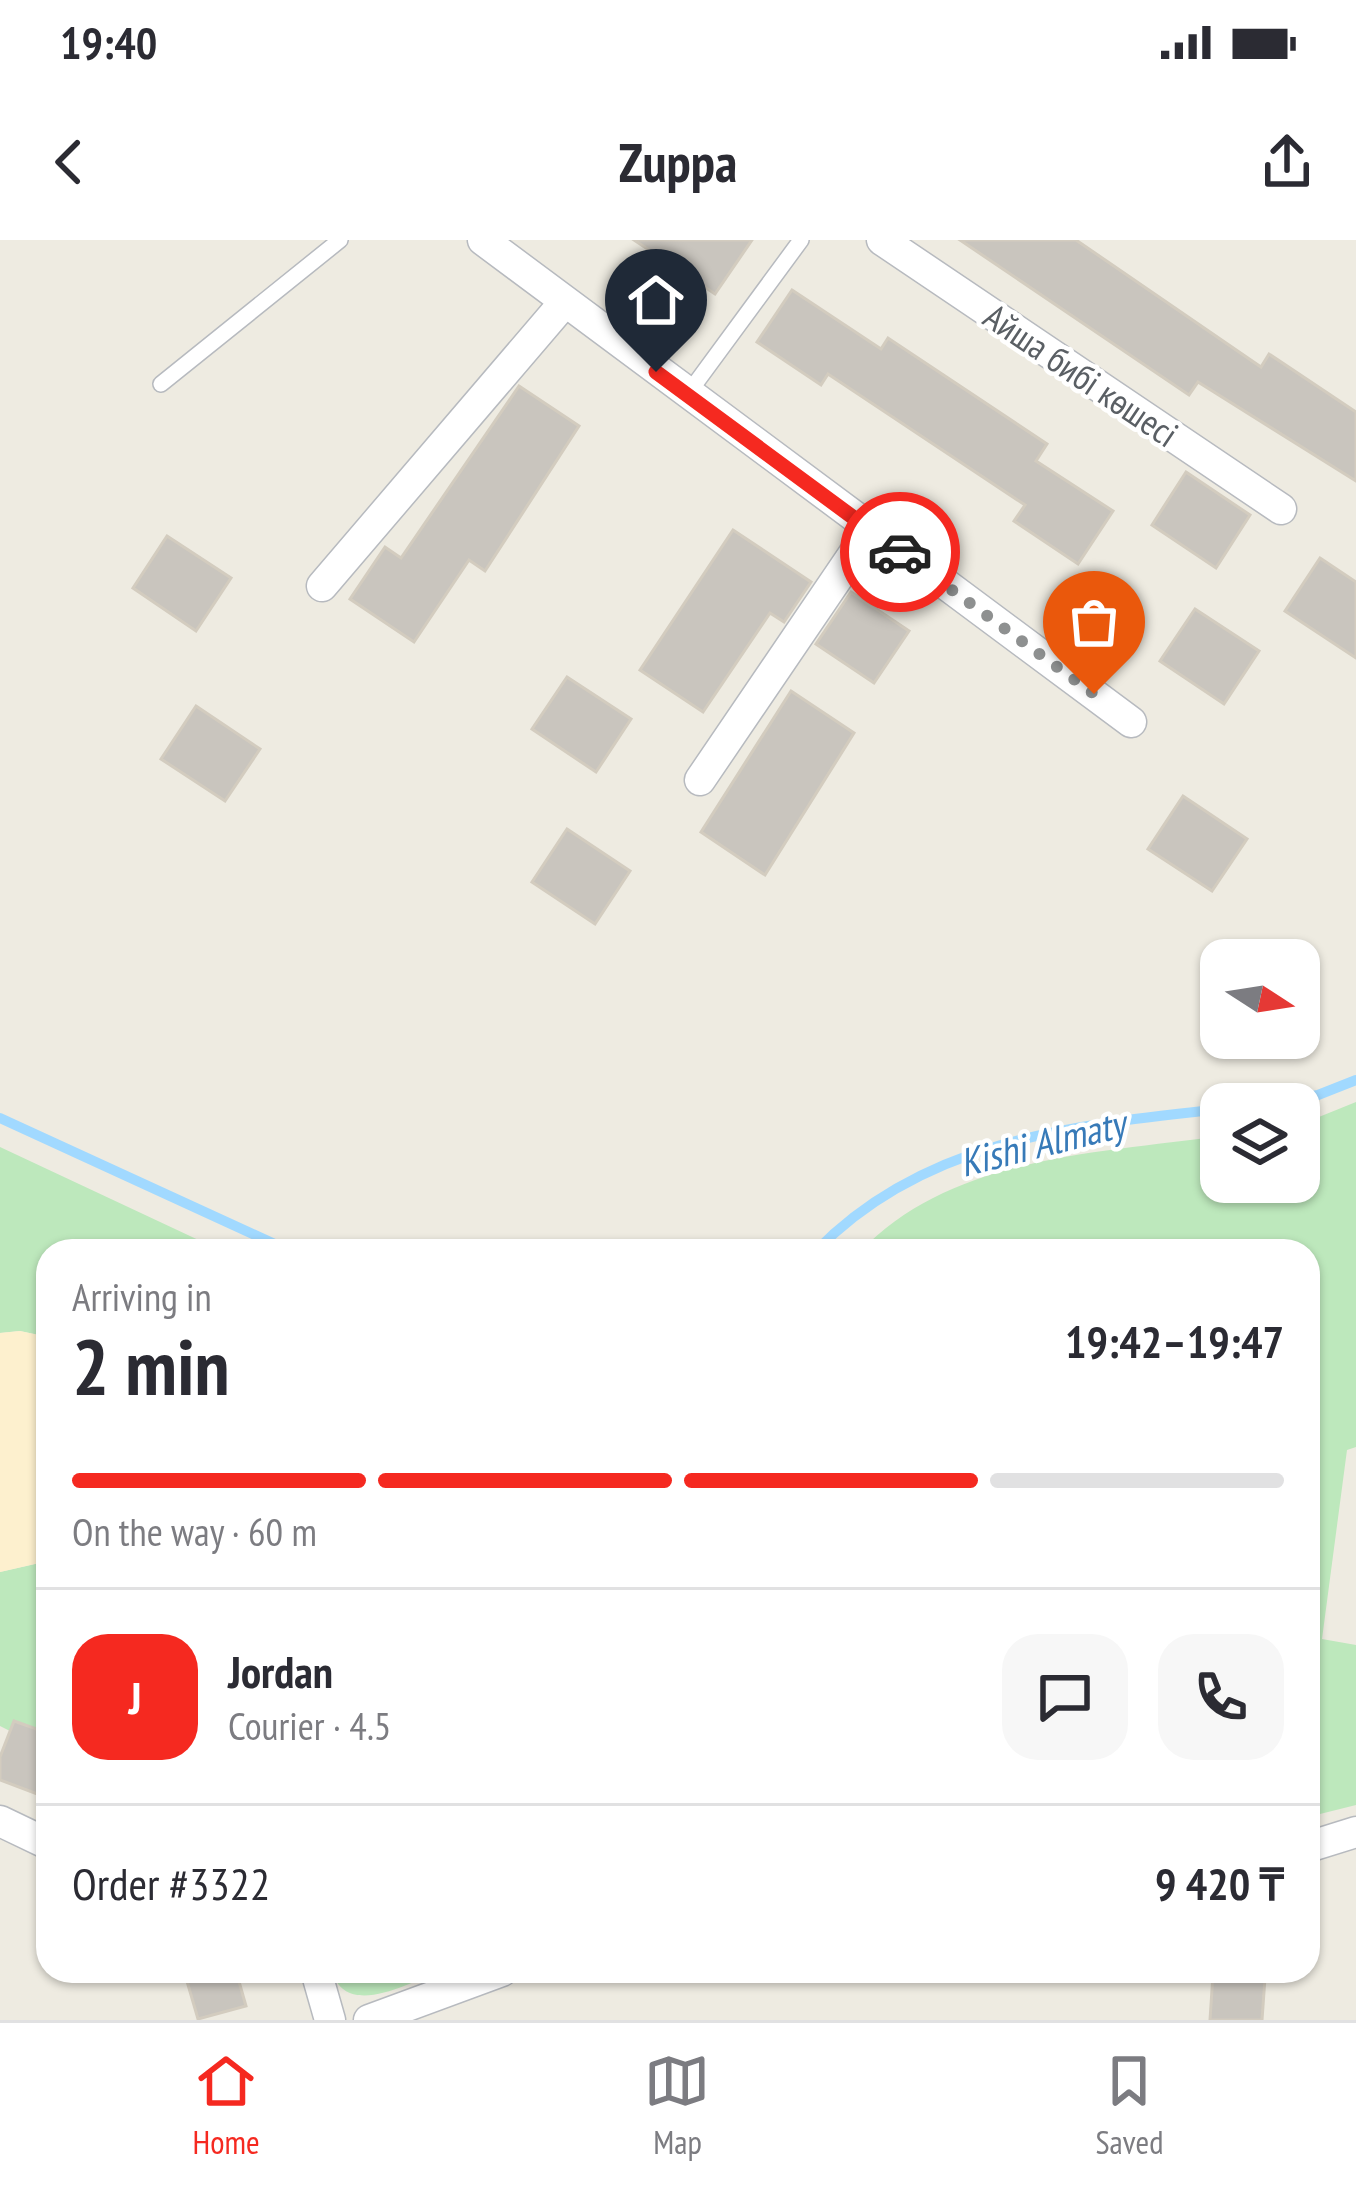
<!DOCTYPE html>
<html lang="en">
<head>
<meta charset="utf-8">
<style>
	:root { --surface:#fff; --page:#f7f7f7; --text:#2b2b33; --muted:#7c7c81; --line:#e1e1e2; --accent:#f52920 }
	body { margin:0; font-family:"PT Sans Narrow",sans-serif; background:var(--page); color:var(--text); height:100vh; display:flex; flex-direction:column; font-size:45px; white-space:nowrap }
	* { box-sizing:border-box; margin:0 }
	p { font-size:39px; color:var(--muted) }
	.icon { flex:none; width:66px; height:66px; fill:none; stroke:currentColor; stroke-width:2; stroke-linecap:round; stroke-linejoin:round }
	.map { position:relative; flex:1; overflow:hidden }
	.panel { position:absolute; left:36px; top:999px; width:1284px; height:744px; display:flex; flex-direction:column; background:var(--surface); border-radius:36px; box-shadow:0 3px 9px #0004 }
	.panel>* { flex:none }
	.needle { width:78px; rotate:102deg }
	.fabs { position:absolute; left:1200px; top:699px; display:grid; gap:24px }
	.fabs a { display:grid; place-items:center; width:120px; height:120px; border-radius:24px; background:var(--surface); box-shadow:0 3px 9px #0004; font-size:60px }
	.pin { position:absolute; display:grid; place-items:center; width:102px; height:102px; color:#fff; margin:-123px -51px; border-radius:50% 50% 50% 0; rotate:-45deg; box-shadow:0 0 12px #0007 }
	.pin .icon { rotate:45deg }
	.courier { position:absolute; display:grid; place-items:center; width:120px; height:120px; margin:-60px; border:9px solid #f52920; border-radius:50%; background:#fff; color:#222; box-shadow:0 3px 15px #0007 }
	.headline em { font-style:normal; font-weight:700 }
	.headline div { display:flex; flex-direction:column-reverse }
	.headline { display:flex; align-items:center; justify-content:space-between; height:204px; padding:0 36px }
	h1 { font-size:78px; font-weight:700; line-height:90px }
	.bar { display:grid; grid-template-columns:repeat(4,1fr); gap:18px 12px; align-content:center; height:144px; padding:0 36px }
	.bar i { height:15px; border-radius:9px; background:var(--line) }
	.bar .active { background:var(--accent) }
	.bar p { grid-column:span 4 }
	.line { display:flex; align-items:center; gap:30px; padding:0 36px; border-top:3px solid var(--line) }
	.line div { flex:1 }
	.round { display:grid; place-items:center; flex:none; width:126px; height:126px; border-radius:36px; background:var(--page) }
	.status { display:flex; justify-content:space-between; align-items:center; height:84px; padding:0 60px; background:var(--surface); direction:ltr }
	.status svg { height:33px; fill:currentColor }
	header { display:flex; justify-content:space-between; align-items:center; height:156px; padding:0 36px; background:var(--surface); font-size:54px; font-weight:700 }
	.tabs { display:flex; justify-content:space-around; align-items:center; height:168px; border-top:3px solid var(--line); background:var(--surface); font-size:33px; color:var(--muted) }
	.tabs a { display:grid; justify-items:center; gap:6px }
	.tabs .active { color:var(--accent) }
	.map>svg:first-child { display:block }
	.green { fill:#bde8bc }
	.sand { fill:#fdf0ce }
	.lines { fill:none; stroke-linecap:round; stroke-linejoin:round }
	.stream { stroke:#a1d9ff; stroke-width:10 }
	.building { fill:#c9c5be; stroke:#d3ccbf; stroke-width:3 }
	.service-casing { stroke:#b7babf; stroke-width:18 }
	.minor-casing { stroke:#b7babf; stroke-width:33 }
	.service { stroke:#fff; stroke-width:15 }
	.minor { stroke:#fff; stroke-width:30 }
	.done { stroke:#8e9090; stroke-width:12; stroke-dasharray:0 21.6 }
	.route { stroke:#f52920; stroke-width:15 }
	.labels { text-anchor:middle; stroke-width:9; stroke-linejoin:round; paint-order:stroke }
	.street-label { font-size:36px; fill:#5a5f64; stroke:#fff }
	.water-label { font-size:39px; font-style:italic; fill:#377ab8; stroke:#fff }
</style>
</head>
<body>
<div class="status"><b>19:40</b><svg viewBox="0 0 49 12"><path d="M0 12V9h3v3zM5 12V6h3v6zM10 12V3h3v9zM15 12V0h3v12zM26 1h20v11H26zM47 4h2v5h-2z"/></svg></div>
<header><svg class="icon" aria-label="back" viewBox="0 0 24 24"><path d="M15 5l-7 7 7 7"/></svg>Zuppa<svg class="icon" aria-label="share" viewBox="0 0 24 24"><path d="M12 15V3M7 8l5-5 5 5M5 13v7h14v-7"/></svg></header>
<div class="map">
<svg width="1356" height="1780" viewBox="0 0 1356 1780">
	<rect width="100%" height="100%" fill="#eeebe1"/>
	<g class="green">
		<path d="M1356,862V1207L1347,1210L1322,1399L1356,1405V1565L1308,1577V1011H861C951,916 1100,913 1221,896V942H1299V885Z"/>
		<path d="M0,907L222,1011H48V1097L20,1091L0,1093Z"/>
		<path d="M48,1321V1510L0,1486V1332Z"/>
		<path d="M332,1731H441C410,1742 346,1780 332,1731Z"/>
	</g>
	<path class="sand" d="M20,1091L48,1097V1321L0,1332V1093Z"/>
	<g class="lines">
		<g class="stream">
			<path d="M1262,864L1318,855L1356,840"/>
			<path d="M0,878L290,1011"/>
			<path d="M816,1011C924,899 1076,885 1221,869"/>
		</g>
	</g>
	<g class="building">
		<path d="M634,0H752L715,54Z"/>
		<path d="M960,0H1076L1261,127L1269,114L1356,172V241L1198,142L1189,155Z"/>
		<path d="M792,50L881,109L888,98L1047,204L1036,221L1113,271L1078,324L1014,281L1025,265L828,134L821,145L757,102Z"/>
		<path d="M519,146L579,186L485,331L469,320L414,402L350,359L385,307L401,318Z"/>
		<path d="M1186,232L1250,275L1216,328L1152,285Z"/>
		<path d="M733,290L811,342L784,382L770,373L703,472L640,430Z"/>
		<path d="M167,296L231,338L196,391L133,348Z"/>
		<path d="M1320,318L1356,342V418L1285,371Z"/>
		<path d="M851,352L909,391L874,443L816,404Z"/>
		<path d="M1195,369L1259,411L1224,464L1160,421Z"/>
		<path d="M567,437L631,479L596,532L532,489Z"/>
		<path d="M791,451L854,493L765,635L701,592Z"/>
		<path d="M196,466L260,509L225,561L161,519Z"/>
		<path d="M1183,556L1247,599L1212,651L1148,609Z"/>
		<path d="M567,589L630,631L595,684L532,642Z"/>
		<path d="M14,1481L48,1493V1558L0,1540V1517Z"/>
		<path d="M184,1731H236L246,1766L198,1779Z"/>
		<path d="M1213,1734L1265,1738L1262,1780H1210Z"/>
	</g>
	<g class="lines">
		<g class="service-casing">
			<g id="service">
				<path d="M161,144L340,0"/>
				<path d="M687,155L801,0"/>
			</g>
		</g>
		<g class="minor-casing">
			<g id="minor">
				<path d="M483,0L1131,482"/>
				<path d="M882,0L1281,269"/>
				<path d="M322,346L563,64"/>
				<path d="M700,540L870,290"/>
				<path d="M0,1581L48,1604"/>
				<path d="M1308,1607L1356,1592"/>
				<path d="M316,1731L330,1780"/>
				<path d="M369,1780L502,1731"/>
			</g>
		</g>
		<use href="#service" class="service"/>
		<use href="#minor" class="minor"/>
	</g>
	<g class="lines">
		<path class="done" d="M900,312L1094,454"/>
		<path class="route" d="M656,132L900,312"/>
	</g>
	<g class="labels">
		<g class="street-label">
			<text transform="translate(1081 135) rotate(34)" y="13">Айша бибі көшесі</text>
		</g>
		<g class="water-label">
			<text transform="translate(1042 903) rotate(-14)" y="14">Kіshі Almaty</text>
		</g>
	</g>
</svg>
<div class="fabs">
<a><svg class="needle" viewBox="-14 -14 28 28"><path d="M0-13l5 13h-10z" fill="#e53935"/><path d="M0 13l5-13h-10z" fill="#7c7c81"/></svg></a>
<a><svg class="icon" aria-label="layers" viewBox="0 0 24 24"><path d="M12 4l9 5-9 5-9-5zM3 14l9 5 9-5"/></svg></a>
</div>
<div class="pin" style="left:1094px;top:454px;background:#ea580c"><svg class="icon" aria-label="bag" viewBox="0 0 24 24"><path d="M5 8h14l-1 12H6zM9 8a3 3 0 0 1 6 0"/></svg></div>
<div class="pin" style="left:656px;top:132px;background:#1f2937"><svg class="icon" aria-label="home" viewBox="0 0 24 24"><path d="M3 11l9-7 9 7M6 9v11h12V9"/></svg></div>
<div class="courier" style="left:900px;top:312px"><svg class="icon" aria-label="car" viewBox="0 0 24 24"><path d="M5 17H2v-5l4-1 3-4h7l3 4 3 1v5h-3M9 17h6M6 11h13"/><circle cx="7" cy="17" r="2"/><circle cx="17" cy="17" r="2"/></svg></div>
<section class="panel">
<div class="headline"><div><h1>2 min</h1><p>Arriving in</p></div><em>19:42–19:47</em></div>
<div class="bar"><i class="active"></i><i class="active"></i><i class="active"></i><i></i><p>On the way · 60 m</p></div>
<div class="line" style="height:216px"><b class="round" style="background:var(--accent);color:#fff">J</b><div><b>Jordan</b><p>Courier · 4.5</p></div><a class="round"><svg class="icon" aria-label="chat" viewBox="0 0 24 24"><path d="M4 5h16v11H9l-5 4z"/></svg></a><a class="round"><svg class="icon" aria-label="phone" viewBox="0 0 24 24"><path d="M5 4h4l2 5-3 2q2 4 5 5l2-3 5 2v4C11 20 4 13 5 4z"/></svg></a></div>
<div class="line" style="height:156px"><div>Order #3322</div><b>9 420 ₸</b></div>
</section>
</div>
<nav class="tabs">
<a class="active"><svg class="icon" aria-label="home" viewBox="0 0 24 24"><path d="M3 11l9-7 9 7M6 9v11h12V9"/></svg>Home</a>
<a><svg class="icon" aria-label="map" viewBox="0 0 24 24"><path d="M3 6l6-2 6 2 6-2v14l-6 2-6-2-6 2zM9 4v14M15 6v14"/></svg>Map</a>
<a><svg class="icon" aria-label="saved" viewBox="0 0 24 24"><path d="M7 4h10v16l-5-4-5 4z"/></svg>Saved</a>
</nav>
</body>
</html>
